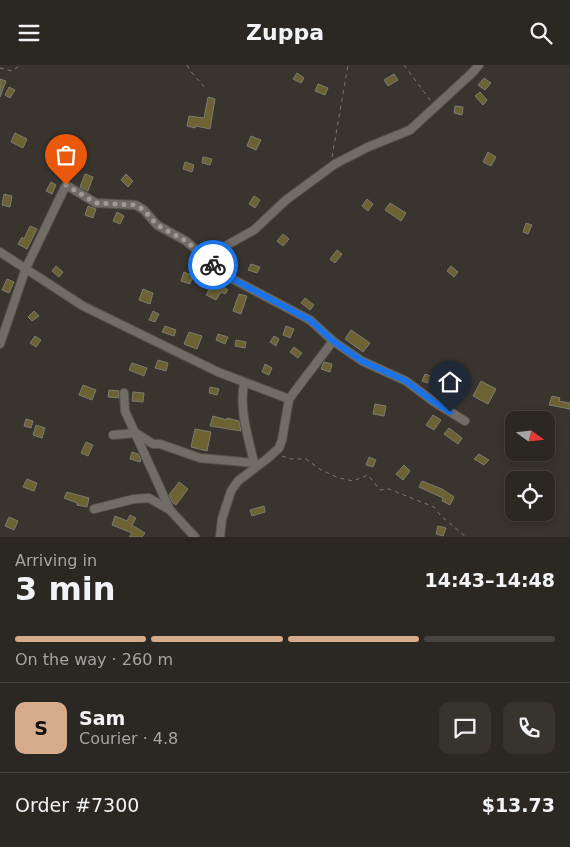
<!DOCTYPE html>
<html lang="en">
<head>
<meta charset="utf-8">
<style>
	:root { --surface:#2b2722; --page:#37332f; --text:#f1f3f6; --muted:#a6a5a5; --line:#474440; --accent:#d6ab8b }
	body { margin:0; font-family:"DejaVu Sans",sans-serif; background:var(--page); color:var(--text); height:100vh; display:flex; flex-direction:column; font-size:19px; white-space:nowrap }
	* { box-sizing:border-box; margin:0 }
	p { font-size:16px; color:var(--muted) }
	.icon { flex:none; width:28px; height:28px; fill:none; stroke:currentColor; stroke-width:2; stroke-linecap:round; stroke-linejoin:round }
	.map { position:relative; height:472px; overflow:hidden }
	.side { display:flex; flex-direction:column; background:var(--surface); flex:1 }
	.side>* { flex:none }
	.needle { width:32px; rotate:105deg }
	.buttons { position:absolute; left:505px; top:346px; display:grid; gap:10px }
	.buttons a { display:grid; place-items:center; width:50px; height:50px; border-radius:10px; background:var(--surface); box-shadow:0 2px 8px #0003,0 0 0 1px var(--line); font-size:25px }
	.pin { position:absolute; display:grid; place-items:center; width:42px; height:42px; color:#fff; margin:-51px -21px; border-radius:50% 50% 50% 0; rotate:-45deg; box-shadow:0 0 5px #0007 }
	.pin .icon { rotate:45deg }
	.courier { position:absolute; display:grid; place-items:center; width:50px; height:50px; margin:-25px; border:4px solid #1a73e8; border-radius:50%; background:#fff; color:#222; box-shadow:0 1px 6px #0007 }
	.summary em { font-style:normal; font-weight:700 }
	.summary div { display:flex; flex-direction:column-reverse }
	.summary { display:flex; align-items:center; justify-content:space-between; height:85px; padding:0 15px }
	h1 { font-size:32px; font-weight:700; line-height:38px }
	.bar { display:grid; grid-template-columns:repeat(4,1fr); gap:8px 5px; align-content:center; height:60px; padding:0 15px }
	.bar i { height:6px; border-radius:4px; background:var(--line) }
	.bar .current { background:var(--accent) }
	.bar p { grid-column:span 4 }
	.line { display:flex; align-items:center; gap:12px; padding:0 15px; border-top:1px solid var(--line) }
	.line div { flex:1 }
	.round { display:grid; place-items:center; flex:none; width:52px; height:52px; border-radius:10px; background:var(--page) }
	header { display:flex; justify-content:space-between; align-items:center; height:65px; padding:0 15px; background:var(--surface); font-size:22px; font-weight:700 }
	.map>svg:first-child { display:block }
	.building { fill:#6d6332; stroke:#7c7b73 }
	.lines { fill:none; stroke-linecap:round; stroke-linejoin:round }
	.minor-casing { stroke:#56524d; stroke-width:10 }
	.path { stroke:#7c7773; stroke-width:1; stroke-dasharray:4 4; stroke-linecap:butt }
	.minor { stroke:#726c66; stroke-width:8 }
	.done { stroke:#9e9a96; stroke-width:5; stroke-dasharray:0 9 }
	.route { stroke:#1a73e8; stroke-width:6 }
</style>
</head>
<body>
<header><svg class="icon" aria-label="menu" viewBox="0 0 24 24"><path d="M4 6h16M4 12h16M4 18h16"/></svg>Zuppa<svg class="icon" aria-label="search" viewBox="0 0 24 24"><circle cx="10" cy="10" r="6"/><path d="M15 15l6 6"/></svg></header>
<div class="map">
<svg width="570" height="472" viewBox="0 0 570 472">
	<rect width="100%" height="100%" fill="#39342e"/>
	<g class="building">
		<path d="M297,8L304,13L301,18L293,14Z"/>
		<path d="M394,9L398,15L388,21L384,15Z"/>
		<path d="M484,13L491,18L485,25L478,20Z"/>
		<path d="M0,14L6,16L0,32Z"/>
		<path d="M318,19L328,23L325,30L315,26Z"/>
		<path d="M9,22L15,25L10,33L5,30Z"/>
		<path d="M480,27L487,35L483,40L475,31Z"/>
		<path d="M208,32L215,34L210,64L196,61L195,63L187,61L189,51L204,53Z"/>
		<path d="M455,41L463,42L462,50L454,48Z"/>
		<path d="M15,68L27,74L23,83L11,77Z"/>
		<path d="M251,71L261,75L256,85L247,81Z"/>
		<path d="M488,87L496,92L491,101L483,97Z"/>
		<path d="M203,92L212,94L210,100L202,98Z"/>
		<path d="M185,97L194,100L192,107L183,104Z"/>
		<path d="M85,109L93,112L88,126L80,122Z"/>
		<path d="M126,109L133,116L128,122L121,115Z"/>
		<path d="M51,117L56,120L52,129L46,126Z"/>
		<path d="M4,129L12,131L10,142L2,140Z"/>
		<path d="M254,131L260,135L255,143L249,139Z"/>
		<path d="M367,134L373,139L368,146L362,141Z"/>
		<path d="M390,138L406,148L401,156L385,145Z"/>
		<path d="M88,141L96,144L93,153L85,150Z"/>
		<path d="M117,147L124,151L120,159L113,156Z"/>
		<path d="M526,158L532,160L528,169L523,167Z"/>
		<path d="M30,161L37,164L27,184L18,179L22,172L24,174Z"/>
		<path d="M283,169L289,174L283,181L277,176Z"/>
		<path d="M337,185L342,189L335,198L330,194Z"/>
		<path d="M251,199L260,202L257,208L248,205Z"/>
		<path d="M56,201L63,207L59,212L52,206Z"/>
		<path d="M451,201L458,207L454,212L447,206Z"/>
		<path d="M184,207L193,211L190,219L181,216Z"/>
		<path d="M7,214L14,217L9,228L2,225Z"/>
		<path d="M214,216L228,225L225,229L221,227L216,235L206,230Z"/>
		<path d="M143,224L153,228L150,239L139,235Z"/>
		<path d="M239,229L247,231L241,249L233,246Z"/>
		<path d="M305,233L314,240L310,245L301,238Z"/>
		<path d="M34,246L39,251L32,256L28,252Z"/>
		<path d="M153,246L159,249L155,257L149,255Z"/>
		<path d="M165,261L176,265L174,271L162,267Z"/>
		<path d="M286,261L294,264L290,273L283,270Z"/>
		<path d="M351,265L370,278L363,287L345,274Z"/>
		<path d="M189,267L202,271L197,284L184,279Z"/>
		<path d="M218,269L228,272L225,279L216,275Z"/>
		<path d="M35,271L41,275L36,282L30,278Z"/>
		<path d="M274,271L279,274L276,281L270,277Z"/>
		<path d="M236,275L246,277L245,283L235,281Z"/>
		<path d="M294,282L302,288L298,293L290,287Z"/>
		<path d="M158,295L168,298L166,306L155,303Z"/>
		<path d="M324,297L332,299L330,307L321,304Z"/>
		<path d="M132,298L147,303L144,311L129,305Z"/>
		<path d="M265,299L272,303L269,310L262,307Z"/>
		<path d="M425,309L431,311L428,318L422,316Z"/>
		<path d="M481,316L496,324L488,339L473,331Z"/>
		<path d="M83,320L96,325L92,335L79,330Z"/>
		<path d="M210,322L219,324L217,330L209,328Z"/>
		<path d="M109,325L119,326V333L108,332Z"/>
		<path d="M133,327L144,328L143,337L132,336Z"/>
		<path d="M552,331L560,333L559,336L570,338V344L549,340Z"/>
		<path d="M375,339L386,341L384,351L373,349Z"/>
		<path d="M433,350L441,355L434,365L426,360Z"/>
		<path d="M213,351L227,355V353L239,356L241,366L210,361Z"/>
		<path d="M26,354L33,356L31,363L24,361Z"/>
		<path d="M36,360L45,363L42,373L33,370Z"/>
		<path d="M449,363L462,373L458,379L444,369Z"/>
		<path d="M195,364L211,367L207,386L191,382Z"/>
		<path d="M86,377L93,380L88,391L81,388Z"/>
		<path d="M132,387L138,389L141,394L140,397L130,394Z"/>
		<path d="M479,389L489,395L484,400L474,394Z"/>
		<path d="M369,392L376,395L373,402L366,400Z"/>
		<path d="M404,400L410,406L403,415L396,409Z"/>
		<path d="M27,414L37,418L34,426L23,422Z"/>
		<path d="M422,416L442,424L454,432L450,440L442,436L443,433L419,422Z"/>
		<path d="M179,417L188,424L176,440L172,437L169,430Z"/>
		<path d="M67,427L89,433L87,442L77,440V438L64,433Z"/>
		<path d="M264,441L265,447L252,451L250,445Z"/>
		<path d="M130,450L136,453L132,460L145,468L142,472H129L132,468L112,460L115,451L127,456Z"/>
		<path d="M9,452L18,456L14,465L5,461Z"/>
		<path d="M438,461L446,463L443,471L436,469Z"/>
	</g>
	<g class="lines">
		<g class="minor-casing">
			<g id="minor">
				<path d="M0,187L83,241L218,307L289,334"/>
				<path d="M204,193L254,165L286,135L335,99L368,82L410,65L472,8L479,0"/>
				<path d="M0,279L26,203L66,120L96,138L136,140L144,145L157,160L186,176L225,210L310,255L333,276L362,296L406,316L434,337L465,356"/>
				<path d="M244,318C239,346 248,370 254,398"/>
				<path d="M124,328L125,346L170,445L195,472"/>
				<path d="M113,370L136,368L153,379H160L200,393L254,398L255,402"/>
				<path d="M94,444L134,434L149,433L170,445"/>
				<path d="M220,472L222,454L231,426L238,416L268,393L279,383L282,375L289,334L333,276"/>
			</g>
		</g>
		<g class="path">
			<path d="M187,0C192,10 200,16 207,25"/>
			<path d="M404,0L430,35"/>
			<path d="M0,3L12,6L21,0"/>
			<path d="M332,92L348,0"/>
			<path d="M282,391L291,394H306L321,405L339,413L353,416L368,410L380,425L389,424L434,442L441,451L466,472"/>
		</g>
		<use href="#minor" class="minor"/>
	</g>
	<g class="lines">
		<path class="done" d="M66,120L96,138L136,140L144,145L157,160L186,176L213,200"/>
		<path class="route" d="M213,200L225,210L310,255L333,276L362,296L406,316L434,337L450,347"/>
	</g>
</svg>
<div class="buttons">
<a><svg class="needle" viewBox="-14 -14 28 28"><path d="M0-13l5 13h-10z" fill="#e53935"/><path d="M0 13l5-13h-10z" fill="#a6a5a5"/></svg></a>
<a><svg class="icon" aria-label="locate" viewBox="0 0 24 24"><circle cx="12" cy="12" r="6"/><path d="M12 2v4M12 18v4M2 12h4M18 12h4"/></svg></a>
</div>
<div class="pin" style="left:66px;top:120px;background:#ea580c"><svg class="icon" aria-label="bag" viewBox="0 0 24 24"><path d="M5 8h14l-1 12H6zM9 8a3 3 0 0 1 6 0"/></svg></div>
<div class="pin" style="left:450px;top:347px;background:#1f2937"><svg class="icon" aria-label="home" viewBox="0 0 24 24"><path d="M3 11l9-7 9 7M6 9v11h12V9"/></svg></div>
<div class="courier" style="left:213px;top:200px"><svg class="icon" aria-label="bike" viewBox="0 0 24 24"><circle cx="6" cy="16" r="4"/><circle cx="18" cy="16" r="4"/><path d="M6 16l4-8h5l3 8M10 8l3 8H6M13 5h3"/></svg></div>
</div>
<section class="side">
<div class="summary"><div><h1>3 min</h1><p>Arriving in</p></div><em>14:43–14:48</em></div>
<div class="bar"><i class="current"></i><i class="current"></i><i class="current"></i><i></i><p>On the way · 260 m</p></div>
<div class="line" style="height:90px"><b class="round" style="background:var(--accent);color:#111">S</b><div><b>Sam</b><p>Courier · 4.8</p></div><a class="round"><svg class="icon" aria-label="chat" viewBox="0 0 24 24"><path d="M4 5h16v11H9l-5 4z"/></svg></a><a class="round"><svg class="icon" aria-label="phone" viewBox="0 0 24 24"><path d="M5 4h4l2 5-3 2q2 4 5 5l2-3 5 2v4C11 20 4 13 5 4z"/></svg></a></div>
<div class="line" style="height:65px"><div>Order #7300</div><b>$13.73</b></div>
</section>
</body>
</html>
